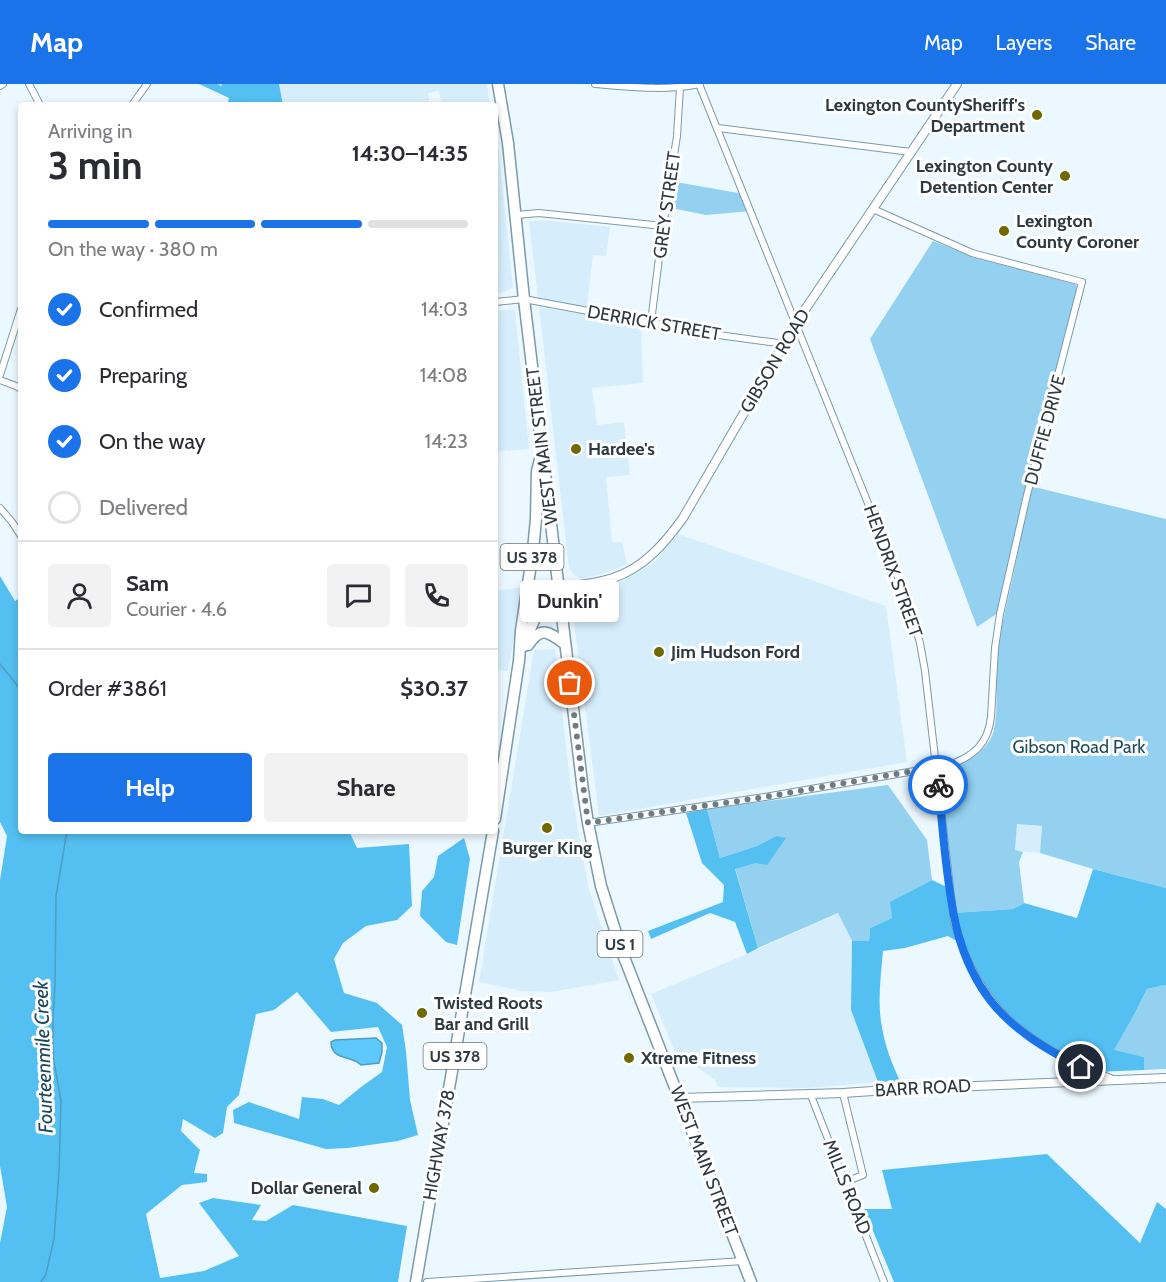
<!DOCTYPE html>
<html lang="en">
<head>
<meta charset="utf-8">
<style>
	:root { --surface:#fff; --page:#f2f2f3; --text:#2b2b33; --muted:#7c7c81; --line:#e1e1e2; --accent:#1a73e8 }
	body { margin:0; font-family:Cabin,sans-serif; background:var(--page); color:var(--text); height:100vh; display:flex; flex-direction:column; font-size:22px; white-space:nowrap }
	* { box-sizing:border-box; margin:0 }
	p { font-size:20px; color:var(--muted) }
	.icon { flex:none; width:33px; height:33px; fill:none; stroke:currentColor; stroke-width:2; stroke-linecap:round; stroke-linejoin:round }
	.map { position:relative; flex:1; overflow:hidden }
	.drawer { position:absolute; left:18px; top:18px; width:480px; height:732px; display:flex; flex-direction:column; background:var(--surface); border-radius:6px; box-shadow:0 3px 9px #0003 }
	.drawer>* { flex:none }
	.pin { position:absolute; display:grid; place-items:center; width:51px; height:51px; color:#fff; margin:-26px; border:3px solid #fff; border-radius:50%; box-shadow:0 2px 6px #0007 }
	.courier { position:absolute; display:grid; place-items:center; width:60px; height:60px; margin:-30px; border:4px solid #1a73e8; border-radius:50%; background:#fff; color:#222; box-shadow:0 2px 8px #0007 }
	.bubble { position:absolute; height:42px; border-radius:6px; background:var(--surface); box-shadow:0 3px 9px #0003; font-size:20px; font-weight:800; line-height:42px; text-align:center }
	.headline em { font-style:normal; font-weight:800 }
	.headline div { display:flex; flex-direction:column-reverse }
	.headline { display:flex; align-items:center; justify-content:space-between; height:102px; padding:0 30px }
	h1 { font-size:39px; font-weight:800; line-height:45px }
	.bar { display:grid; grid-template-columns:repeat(4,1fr); gap:9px 6px; align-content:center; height:72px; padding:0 30px }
	.bar i { height:8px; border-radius:4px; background:var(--line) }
	.bar .selected { background:var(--accent) }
	.bar p { grid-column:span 4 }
	.line { display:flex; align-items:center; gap:15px; padding:0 30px; border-top:2px solid var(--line) }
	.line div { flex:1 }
	.round { display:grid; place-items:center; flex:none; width:63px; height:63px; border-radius:6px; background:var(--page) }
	ol { padding:0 30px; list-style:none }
	li { display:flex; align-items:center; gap:18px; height:66px }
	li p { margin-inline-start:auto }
	li .icon { padding:6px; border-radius:50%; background:var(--accent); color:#fff; stroke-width:4 }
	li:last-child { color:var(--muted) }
	li i { width:33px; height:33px; border:3px solid var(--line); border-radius:50% }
	.primary-button { display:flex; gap:12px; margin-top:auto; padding:12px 30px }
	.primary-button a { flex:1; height:69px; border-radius:6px; background:var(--accent); color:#fff; font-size:24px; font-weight:800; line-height:69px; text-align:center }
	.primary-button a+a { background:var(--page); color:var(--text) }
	header { display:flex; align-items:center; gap:36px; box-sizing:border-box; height:84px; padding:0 30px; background:var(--accent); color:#fff }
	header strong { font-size:28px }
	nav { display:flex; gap:33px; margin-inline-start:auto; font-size:21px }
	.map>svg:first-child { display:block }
	.built { fill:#d6eefb }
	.green { fill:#94d1f1 }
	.forest { fill:#54c0f2 }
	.water { fill:#5dc8fb; stroke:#4f9dc3; stroke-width:1.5 }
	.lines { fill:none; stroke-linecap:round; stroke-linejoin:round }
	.stream { stroke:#4f9dc3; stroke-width:1.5 }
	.minor-casing { stroke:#7b9aaa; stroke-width:8 }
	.tertiary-casing { stroke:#7b9aaa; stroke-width:10 }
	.primary-casing { stroke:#7b9aaa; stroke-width:13 }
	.minor { stroke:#fff; stroke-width:6 }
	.tertiary { stroke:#fff; stroke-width:8 }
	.primary { stroke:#fff; stroke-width:10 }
	.done { stroke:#707c84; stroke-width:6; stroke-dasharray:0 10.8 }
	.route { stroke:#1a73e8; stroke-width:8 }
	.poi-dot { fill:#706901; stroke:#fff; stroke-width:2 }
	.labels { text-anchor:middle; stroke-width:6; stroke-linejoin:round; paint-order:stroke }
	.shield { fill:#fff; stroke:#6d757a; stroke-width:1.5 }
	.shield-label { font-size:16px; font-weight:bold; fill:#2e3a41 }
	.poi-label { font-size:18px; font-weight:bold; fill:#2e3a41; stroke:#fff; text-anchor:start }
	.street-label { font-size:18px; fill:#2e3a41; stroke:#fff }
	.park-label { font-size:18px; fill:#1e4b60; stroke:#fff }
	.water-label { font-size:20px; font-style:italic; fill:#1b485d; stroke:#fff }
</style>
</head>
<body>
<header>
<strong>Map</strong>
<nav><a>Map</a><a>Layers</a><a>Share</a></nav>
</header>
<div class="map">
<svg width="1166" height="1198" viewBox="0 0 1166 1198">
	<rect width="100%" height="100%" fill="#ebf8ff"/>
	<g class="built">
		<path d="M279,0H487L490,21H442L439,7L428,9L430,21H283Z"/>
		<path d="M495,50L499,69L513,203L507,207L495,210Z"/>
		<path d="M543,136L610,143L606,172L593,171L587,224L538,214L529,137Z"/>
		<path d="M539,223L641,240L643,299L592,304L597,341L624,338L630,391L606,393L612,458H622L627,480L602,490L584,494H580L573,490L569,484Z"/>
		<path d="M512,225L515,227L529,365L495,368V227Z"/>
		<path d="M678,450L886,522L907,678L599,732L571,516L576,511L607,504L634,491L655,477Z"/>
		<path d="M523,503L508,587H495V507Z"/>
		<path d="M555,565L570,697L588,802L619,896L551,908L522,907L479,898L534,566Z"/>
		<path d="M1016,740L1042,742L1040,769L1015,767Z"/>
		<path d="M839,829L852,857L851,926L878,998L808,1004L718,1003L714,995L686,976L677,973L651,910L747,870Z"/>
	</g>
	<g class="green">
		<path d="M670,97L744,110L751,127L706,131L666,123Z"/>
		<path d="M933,157L973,173L1075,200L1079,205L998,529L977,543L870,255Z"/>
		<path d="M1030,402L1166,435V804L1093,785L1040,769L1042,742L1017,740L1015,766L1023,768L1019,778L1024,819L1013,825L954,829L940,687C961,680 977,676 990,656C999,641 996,606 996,588C997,554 1007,521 1014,488C1020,459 1025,430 1030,402Z"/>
		<path d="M888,701L927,756L932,796L891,818L892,834L870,844L869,857H852L838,829L758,864L735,784L756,779L776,752L757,762L720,774L707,725Z"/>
		<path d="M1166,901V985L1144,986V973L1113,967L1134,931L1147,905Z"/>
	</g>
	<g class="forest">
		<path d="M199,0H218L221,2L222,0H279L283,21H227L229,14Z"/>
		<path d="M0,492L15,517L21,513V747H349L357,764L409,760L412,822L397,836L366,842L343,859L334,875L344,909L377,919L402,941L406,967L410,1016L418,1051L398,1057L348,1064L326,1065L234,1039L233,1026L249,1018L299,1035L302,1013L323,1015L339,1021L361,1003L382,988L387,963L378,943L331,948L297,908L274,926L256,930L239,1011L227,1023L223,1049L215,1054L183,1035L181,1047L200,1066L194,1089L207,1090V1098L182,1101L146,1130L160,1194L204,1187L239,1172L199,1119L213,1114L261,1121L252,1136L266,1137L293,1121L407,1142L398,1198H0V1159L7,1123L0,1082V796L7,752L0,738Z"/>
		<path d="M707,725L720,774L757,762L776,752L786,754L767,781L756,779L735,785L758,864L747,870L735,838L710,829L651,855L648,847L723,818L724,801L702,779L686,729Z"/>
		<path d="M464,754L470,775L457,861L446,858L420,832L422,807L434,793L438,772Z"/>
		<path d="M1093,785L1166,804V901L1147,905L1134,931L1114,966L1144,973V986L1095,988L1046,964L990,915L960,859L948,852L905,864L883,867C881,891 877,919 882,943C885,962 892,980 900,997L878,998L851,926L852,857H869L870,844L892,834L890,818L932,796L947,803L953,838L954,829L1013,825L1024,819L1077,834Z"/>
		<path d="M1047,1070L1140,1159L1157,1118L1166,1125V1198H894L864,1125H892L882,1086Z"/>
	</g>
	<path class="water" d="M376,954L382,959V968L379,979L361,981C352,971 331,977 331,958L335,956Z"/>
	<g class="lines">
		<g class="stream">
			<path d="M0,580L21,606"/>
			<path d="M41,1198L46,1190L54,1155L59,1087L61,1017L53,972V933L55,900L56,812L67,747"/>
		</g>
		<g class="minor-casing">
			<g id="minor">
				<path d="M29,0L40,21"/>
				<path d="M595,0C630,3 665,7 700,0"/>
				<path d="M699,0L909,521L920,559L925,587L954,838C979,927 1030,963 1113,995"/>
				<path d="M0,2L3,0"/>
				<path d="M132,21L147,0"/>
				<path d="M718,44L911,68"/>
				<path d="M516,131L539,129L663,142"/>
				<path d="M495,218L524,215L711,250L785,260"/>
				<path d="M651,238L663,142L677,52L680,3"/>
				<path d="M0,291L21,225"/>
				<path d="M0,296L16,302L21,305"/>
				<path d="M0,424L12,438L21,452"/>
				<path d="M588,739L765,713L949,681C974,672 988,660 991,633L995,564L1000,530L1027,411L1082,198L972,169L873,125"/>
				<path d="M810,1009L884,1198"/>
				<path d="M843,1009L863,1091L845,1098"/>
				<path d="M427,1198L743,1177"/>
			</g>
		</g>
		<g class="tertiary-casing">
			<g id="tertiary">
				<path d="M558,504C576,501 595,500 613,494C644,484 665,459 683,434L796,239L957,0"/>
				<path d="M680,1014L843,1009L903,1005L1166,994"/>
			</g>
		</g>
		<g class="primary-casing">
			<g id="primary">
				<path d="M498,0L508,59L524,215L583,707L588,739L601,802L622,868L751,1198"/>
				<path d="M527,522C534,508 543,505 558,504"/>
				<path d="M528,561C541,541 549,548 565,560"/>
				<path d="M524,562C533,536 538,524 558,504"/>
				<path d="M495,735L519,577L521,547L533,466L536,435L537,387L541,372"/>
				<path d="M416,1198L493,747"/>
			</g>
		</g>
		<use href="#minor" class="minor"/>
		<use href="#tertiary" class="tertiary"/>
		<use href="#primary" class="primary"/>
	</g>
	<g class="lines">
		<path class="done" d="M570,599L588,739L765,713L936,683L938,701"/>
		<path class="route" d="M938,701C941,727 943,753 946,778C952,829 958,874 990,916C1013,946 1047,966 1081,983"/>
	</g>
	<g class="poi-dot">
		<circle cx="1037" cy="31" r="6"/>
		<circle cx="1065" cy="92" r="6"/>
		<circle cx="1004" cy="147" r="6"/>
		<circle cx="576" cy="365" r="6"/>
		<circle cx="659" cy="568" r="6"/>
		<circle cx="547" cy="744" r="6"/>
		<circle cx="422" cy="929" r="6"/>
		<circle cx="629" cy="974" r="6"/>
		<circle cx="374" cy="1104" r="6"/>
	</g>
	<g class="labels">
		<g class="shield">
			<rect x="500.5" y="460" width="63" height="26" rx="4.5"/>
			<rect x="597.5" y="847" width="45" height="26" rx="4.5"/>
			<rect x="423.5" y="959" width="63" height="26" rx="4.5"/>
		</g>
		<g class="shield-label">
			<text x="532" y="479">US 378</text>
			<text x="620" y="866">US 1</text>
			<text x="455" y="978">US 378</text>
		</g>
		<g class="poi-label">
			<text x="1025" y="27" text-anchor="end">Lexington CountySheriff's<tspan x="1025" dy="21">Department</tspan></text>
			<text x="1053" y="88" text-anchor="end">Lexington County<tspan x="1053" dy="21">Detention Center</tspan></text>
			<text x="1016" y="143">Lexington<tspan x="1016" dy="21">County Coroner</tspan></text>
			<text x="588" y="371">Hardee's</text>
			<text x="671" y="574">Jim Hudson Ford</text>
			<text x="547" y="770" text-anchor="middle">Burger King</text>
			<text x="434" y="925">Twisted Roots<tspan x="434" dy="21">Bar and Grill</tspan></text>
			<text x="641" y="980">Xtreme Fitness</text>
			<text x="362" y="1110" text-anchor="end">Dollar General</text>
		</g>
		<g class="street-label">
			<text transform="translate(667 121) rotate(-82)" y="6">GREY STREET</text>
			<text transform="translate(654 239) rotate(10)" y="6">DERRICK STREET</text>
			<text transform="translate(775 277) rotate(-59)" y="6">GIBSON ROAD</text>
			<text transform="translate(1045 346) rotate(-75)" y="6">DUFFIE DRIVE</text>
			<text transform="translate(542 362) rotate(-97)" y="6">WEST MAIN STREET</text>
			<text transform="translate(893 487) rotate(70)" y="6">HENDRIX STREET</text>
			<text transform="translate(923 1004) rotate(-3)" y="6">BARR ROAD</text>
			<text transform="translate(439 1061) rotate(-80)" y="6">HIGHWAY 378</text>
			<text transform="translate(704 1077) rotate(69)" y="6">WEST MAIN STREET</text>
			<text transform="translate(847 1103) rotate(68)" y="6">MILLS ROAD</text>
		</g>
		<g class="park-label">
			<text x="1079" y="669">Gibson Road Park</text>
		</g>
		<g class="water-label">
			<text transform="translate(43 973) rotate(-92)" y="7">Fourteenmile Creek</text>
		</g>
	</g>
</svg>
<div class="pin" style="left:570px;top:599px;background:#ea580c"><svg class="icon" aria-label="bag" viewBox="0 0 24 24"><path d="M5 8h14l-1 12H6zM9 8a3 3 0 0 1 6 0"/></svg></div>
<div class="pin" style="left:1081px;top:983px;background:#1f2937"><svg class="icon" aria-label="home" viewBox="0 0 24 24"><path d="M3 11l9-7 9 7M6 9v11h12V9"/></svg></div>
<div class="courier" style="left:938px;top:701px"><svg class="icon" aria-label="bike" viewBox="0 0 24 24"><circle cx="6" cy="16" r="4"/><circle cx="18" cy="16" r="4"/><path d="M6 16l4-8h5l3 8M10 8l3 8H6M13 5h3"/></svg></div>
<div class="bubble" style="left:520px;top:496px;width:99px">Dunkin'</div>
<section class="drawer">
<div class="headline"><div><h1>3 min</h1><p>Arriving in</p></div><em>14:30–14:35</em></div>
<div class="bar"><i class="selected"></i><i class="selected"></i><i class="selected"></i><i></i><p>On the way · 380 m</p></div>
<ol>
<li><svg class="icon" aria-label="check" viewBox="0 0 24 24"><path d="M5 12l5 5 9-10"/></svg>Confirmed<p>14:03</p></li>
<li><svg class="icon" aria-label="check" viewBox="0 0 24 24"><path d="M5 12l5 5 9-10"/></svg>Preparing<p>14:08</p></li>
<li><svg class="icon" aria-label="check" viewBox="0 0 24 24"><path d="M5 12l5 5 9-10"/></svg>On the way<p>14:23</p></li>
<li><i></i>Delivered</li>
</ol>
<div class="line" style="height:108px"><a class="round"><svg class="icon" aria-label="person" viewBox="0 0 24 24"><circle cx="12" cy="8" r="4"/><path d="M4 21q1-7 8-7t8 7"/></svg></a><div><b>Sam</b><p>Courier · 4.6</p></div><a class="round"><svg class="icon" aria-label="chat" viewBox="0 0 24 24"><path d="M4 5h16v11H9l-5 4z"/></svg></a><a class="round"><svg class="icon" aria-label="phone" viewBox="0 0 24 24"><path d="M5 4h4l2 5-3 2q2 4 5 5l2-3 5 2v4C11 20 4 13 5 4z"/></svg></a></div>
<div class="line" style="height:78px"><div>Order #3861</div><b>$30.37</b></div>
<div class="primary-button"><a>Help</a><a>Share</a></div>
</section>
</div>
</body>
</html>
